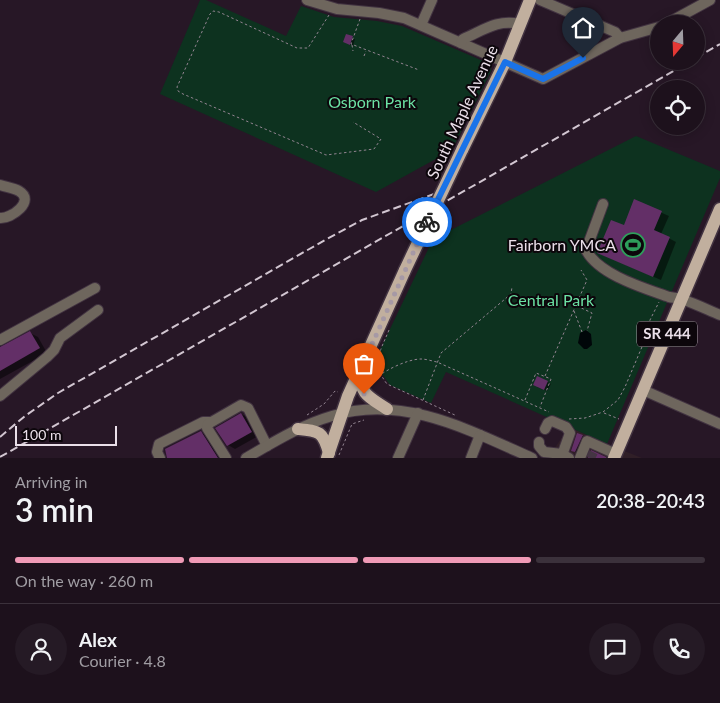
<!DOCTYPE html>
<html lang="en">
<head>
<meta charset="utf-8">
<style>
	:root { --surface:#1d111c; --page:#251a25; --text:#f1f3f6; --muted:#a09da3; --line:#3b313b; --accent:#f09ab6 }
	body { margin:0; font-family:Lato,sans-serif; background:var(--page); color:var(--text); height:100vh; display:flex; flex-direction:column; font-size:19px; white-space:nowrap }
	* { box-sizing:border-box; margin:0 }
	p { font-size:16px; color:var(--muted) }
	.icon { flex:none; width:28px; height:28px; fill:none; stroke:currentColor; stroke-width:2; stroke-linecap:round; stroke-linejoin:round }
	.map { position:relative; height:458px; overflow:hidden }
	.panel { display:flex; flex-direction:column; background:var(--surface); flex:1 }
	.panel>* { flex:none }
	.needle { width:32px; rotate:199deg }
	.tools { position:absolute; left:650px; top:15px; display:grid; gap:10px }
	.tools a { display:grid; place-items:center; width:55px; height:55px; border-radius:50%; background:var(--surface); box-shadow:0 2px 12px #0003,0 0 0 1px var(--line); font-size:25px }
	.scale { position:absolute; left:15px; bottom:12px; width:102px; box-sizing:border-box; padding-left:5px; border:2px solid #eadfe9; border-top:0; font-size:14px; line-height:18px; white-space:nowrap; color:#eadfe9; -webkit-text-stroke:4px #0c060b; paint-order:stroke }
	.pin { position:absolute; display:grid; place-items:center; width:42px; height:42px; color:#fff; margin:-51px -21px; border-radius:50% 50% 50% 0; rotate:-45deg; box-shadow:0 0 5px #0007 }
	.pin .icon { rotate:45deg }
	.courier { position:absolute; display:grid; place-items:center; width:50px; height:50px; margin:-25px; border:4px solid #1a73e8; border-radius:50%; background:#fff; color:#222; box-shadow:0 1px 6px #0007 }
	.headline em { font-style:normal; font-weight:600 }
	.headline div { display:flex; flex-direction:column-reverse }
	.headline { display:flex; align-items:center; justify-content:space-between; height:85px; padding:0 15px }
	h1 { font-size:32px; font-weight:600; line-height:38px }
	.bar { display:grid; grid-template-columns:repeat(4,1fr); gap:8px 5px; align-content:center; height:60px; padding:0 15px }
	.bar i { height:6px; border-radius:4px; background:var(--line) }
	.bar .selected { background:var(--accent) }
	.bar p { grid-column:span 4 }
	.line { display:flex; align-items:center; gap:12px; padding:0 15px; border-top:1px solid var(--line) }
	.line div { flex:1 }
	.round { display:grid; place-items:center; flex:none; width:52px; height:52px; border-radius:26px; background:var(--page) }
	.map>svg:first-child { display:block }
	.commercial { fill:#301f27 }
	.green { fill:#0d321f }
	.water { fill:#000609 }
	.shadow { fill:#0007 }
	.building { fill:#632f67 }
	.lines { fill:none; stroke-linecap:round; stroke-linejoin:round }
	.minor-tunnel { stroke:#443543; stroke-width:10; stroke-dasharray:10 5; stroke-linecap:butt }
	.minor-casing { stroke:#423341; stroke-width:12 }
	.major-casing { stroke:#423341; stroke-width:15 }
	.path { stroke:#928491; stroke-width:1; stroke-dasharray:2.5 2.5; stroke-linecap:butt }
	.minor { stroke:#6e665d; stroke-width:10 }
	.major { stroke:#c1af9e; stroke-width:12 }
	.rail { stroke:#d2c6d1; stroke-width:2; stroke-dasharray:8 4; stroke-linecap:butt }
	.major-bridge-casing { stroke:#423341; stroke-width:15; stroke-linecap:butt }
	.major-bridge { stroke:#c1af9e; stroke-width:12 }
	.done { stroke:#a699a5; stroke-width:5; stroke-dasharray:0 9 }
	.route { stroke:#1a73e8; stroke-width:6 }
	.labels { text-anchor:middle; stroke-width:4; stroke-linejoin:round; paint-order:stroke }
	.shield { fill:#0c060b; stroke:#a79ea6; stroke-width:1 }
	.shield-label { font-size:15px; font-weight:bold; fill:#eadfe9 }
	.park-label { font-size:16px; fill:#6ce2a4; stroke:#0c060b }
	.street-label { font-size:16px; fill:#eadfe9; stroke:#0c060b }
	.poi-label { font-size:16px; fill:#eadfe9; stroke:#0c060b; text-anchor:end }
</style>
</head>
<body>
<div class="map">
<svg width="720" height="458" viewBox="0 0 720 458">
	<rect width="100%" height="100%" fill="#271726"/>
	<path class="commercial" d="M569,427L607,444L642,458H548Z"/>
	<g class="green">
		<path d="M200,0H206L286,36L301,6L334,17L377,21L402,26L490,64L491,71L452,150L376,192L160,94Z"/>
		<path d="M636,136L720,171V178L607,444L446,372L431,403L390,385L379,370V352L433,239Z"/>
	</g>
	<path class="water" d="M586,330L591,334L592,345L587,349H584L578,343L580,333Z"/>
	<g class="shadow">
		<path d="M352,38L355,39L353,46L348,43Z"/>
		<path d="M635,201L669,216L661,234L676,242L661,280L598,253L624,226Z"/>
		<path d="M30,333L38,337L47,353L0,379V350Z"/>
		<path d="M548,382L551,384L547,391L537,387Z"/>
		<path d="M241,414L249,418L258,436L235,449L228,445Z"/>
		<path d="M201,432L208,436L222,458H168Z"/>
		<path d="M578,434L588,439L578,453L572,450Z"/>
	</g>
	<g class="building">
		<path d="M346,34L353,36L350,45L343,42Z"/>
		<path d="M634,199L662,211L654,230L670,237L653,277L597,253L611,220L624,225Z"/>
		<path d="M30,331L40,348L0,371V347Z"/>
		<path d="M537,376L548,381L544,390L533,385Z"/>
		<path d="M241,413L252,432L227,446L215,428Z"/>
		<path d="M201,431L218,458H167L165,449Z"/>
		<path d="M577,433L583,435L575,452L571,451Z"/>
		<path d="M591,450L606,457V458H588Z"/>
	</g>
	<g class="lines">
		<path class="minor-tunnel" d="M590,458L593,452"/>
		<g class="minor-casing">
			<g id="minor">
				<path d="M307,0L337,9L379,13L404,18L543,79L620,38L659,27"/>
				<path d="M540,0L615,32L620,38"/>
				<path d="M666,24L710,0"/>
				<path d="M421,25L432,0"/>
				<path d="M461,43L463,39C484,30 497,19 520,24"/>
				<path d="M0,185C6,187 14,188 19,191C36,201 11,219 0,218"/>
				<path d="M603,204L586,250C599,275 644,288 669,297C674,298 680,298 684,300C696,304 708,310 720,315"/>
				<path d="M0,340L95,288"/>
				<path d="M643,390L720,424"/>
				<path d="M0,396L47,357L54,350L60,338L98,310"/>
				<path d="M545,429L548,423L552,421L566,427L570,433L561,458"/>
				<path d="M539,442V446L544,452L562,454L569,458"/>
				<path d="M160,458L157,452L159,444L203,422H209"/>
				<path d="M226,458L207,428L208,424L241,405L248,408L267,446"/>
				<path d="M246,458C274,442 301,425 332,416C402,394 469,430 532,458"/>
				<path d="M398,458L418,413"/>
				<path d="M471,458L480,435"/>
				<path d="M580,458L587,441L616,454"/>
			</g>
		</g>
		<g class="major-casing">
			<g id="major">
				<path d="M462,150L505,62L530,0"/>
				<path d="M360,372C360,395 369,397 387,409"/>
				<path d="M298,429C319,431 323,431 329,453"/>
				<path d="M327,458L348,396L405,270"/>
				<path d="M614,458L720,209"/>
			</g>
		</g>
		<g class="path">
			<path d="M329,15L308,48H297L219,12L213,11L210,14L177,87L178,91L183,94L326,155L374,149L381,139L353,122"/>
			<path d="M360,19L351,44L419,70"/>
			<path d="M352,45L353,51"/>
			<path d="M364,56L366,51"/>
			<path d="M577,306L592,313L587,331"/>
			<path d="M574,311L582,332"/>
			<path d="M389,330C380,352 371,363 387,384L457,416"/>
			<path d="M545,376L587,280L581,270"/>
			<path d="M371,383C380,372 407,359 421,359C426,359 432,361 437,362L549,412"/>
			<path d="M423,400L441,353L511,294L512,287"/>
			<path d="M525,400L536,373L551,379L540,407"/>
			<path d="M604,413L619,419"/>
			<path d="M307,415L324,404L335,391L338,392"/>
			<path d="M569,419L585,418L603,412L618,400L625,387L647,335L650,320L659,302"/>
			<path d="M339,455L352,424L364,420"/>
		</g>
		<use href="#minor" class="minor"/>
		<use href="#major" class="major"/>
		<g class="rail">
			<path d="M696,58L720,44"/>
			<path d="M0,437L25,416L58,393L325,240L362,220L437,193"/>
			<path d="M0,457L691,61"/>
		</g>
		<g class="major-bridge-casing">
			<path id="major-bridge" d="M405,270L462,150"/>
		</g>
		<use href="#major-bridge" class="major-bridge"/>
	</g>
	<g class="lines">
		<path class="done" d="M364,394L360,383V371L427,222"/>
		<path class="route" d="M427,222L505,62L543,79L583,58"/>
	</g>
	<defs>
		<g id="stadium-ring" transform="scale(1.25)"><circle r="9.5" fill="#0c060b" stroke="#2e9e5b" stroke-width="1.5"/><path d="M0-5a6.5 5 0 1 0 0 10a6.5 5 0 1 0 0-10ZM-3.5-1.8h7v3.6h-7Z" fill="#2e9e5b"/></g>
	</defs>
	<g fill-rule="evenodd">
		<use href="#stadium-ring" x="633" y="245"/>
	</g>
	<g class="labels">
		<rect class="shield" x="637" y="321.5" width="60" height="25" rx="4"/>
		<g class="shield-label">
			<text x="667" y="339">SR 444</text>
		</g>
		<g class="park-label">
			<text x="372" y="108">Osborn Park</text>
			<text x="551" y="306">Central Park</text>
		</g>
		<g class="street-label">
			<text transform="translate(462 112) rotate(-65)" y="6">South Maple Avenue</text>
		</g>
		<g class="poi-label">
			<text x="616" y="251">Fairborn YMCA</text>
		</g>
	</g>
</svg>
<div class="tools">
<a><svg class="needle" viewBox="-14 -14 28 28"><path d="M0-13l5 13h-10z" fill="#e53935"/><path d="M0 13l5-13h-10z" fill="#a09da3"/></svg></a>
<a><svg class="icon" aria-label="locate" viewBox="0 0 24 24"><circle cx="12" cy="12" r="6"/><path d="M12 2v4M12 18v4M2 12h4M18 12h4"/></svg></a>
</div>
<div class="scale">100 m</div>
<div class="pin" style="left:364px;top:394px;background:#ea580c"><svg class="icon" aria-label="bag" viewBox="0 0 24 24"><path d="M5 8h14l-1 12H6zM9 8a3 3 0 0 1 6 0"/></svg></div>
<div class="pin" style="left:583px;top:58px;background:#1f2937"><svg class="icon" aria-label="home" viewBox="0 0 24 24"><path d="M3 11l9-7 9 7M6 9v11h12V9"/></svg></div>
<div class="courier" style="left:427px;top:222px"><svg class="icon" aria-label="bike" viewBox="0 0 24 24"><circle cx="6" cy="16" r="4"/><circle cx="18" cy="16" r="4"/><path d="M6 16l4-8h5l3 8M10 8l3 8H6M13 5h3"/></svg></div>
</div>
<section class="panel">
<div class="headline"><div><h1>3 min</h1><p>Arriving in</p></div><em>20:38–20:43</em></div>
<div class="bar"><i class="selected"></i><i class="selected"></i><i class="selected"></i><i></i><p>On the way · 260 m</p></div>
<div class="line" style="height:90px"><a class="round"><svg class="icon" aria-label="person" viewBox="0 0 24 24"><circle cx="12" cy="8" r="4"/><path d="M4 21q1-7 8-7t8 7"/></svg></a><div><b>Alex</b><p>Courier · 4.8</p></div><a class="round"><svg class="icon" aria-label="chat" viewBox="0 0 24 24"><path d="M4 5h16v11H9l-5 4z"/></svg></a><a class="round"><svg class="icon" aria-label="phone" viewBox="0 0 24 24"><path d="M5 4h4l2 5-3 2q2 4 5 5l2-3 5 2v4C11 20 4 13 5 4z"/></svg></a></div>
</section>
</body>
</html>
